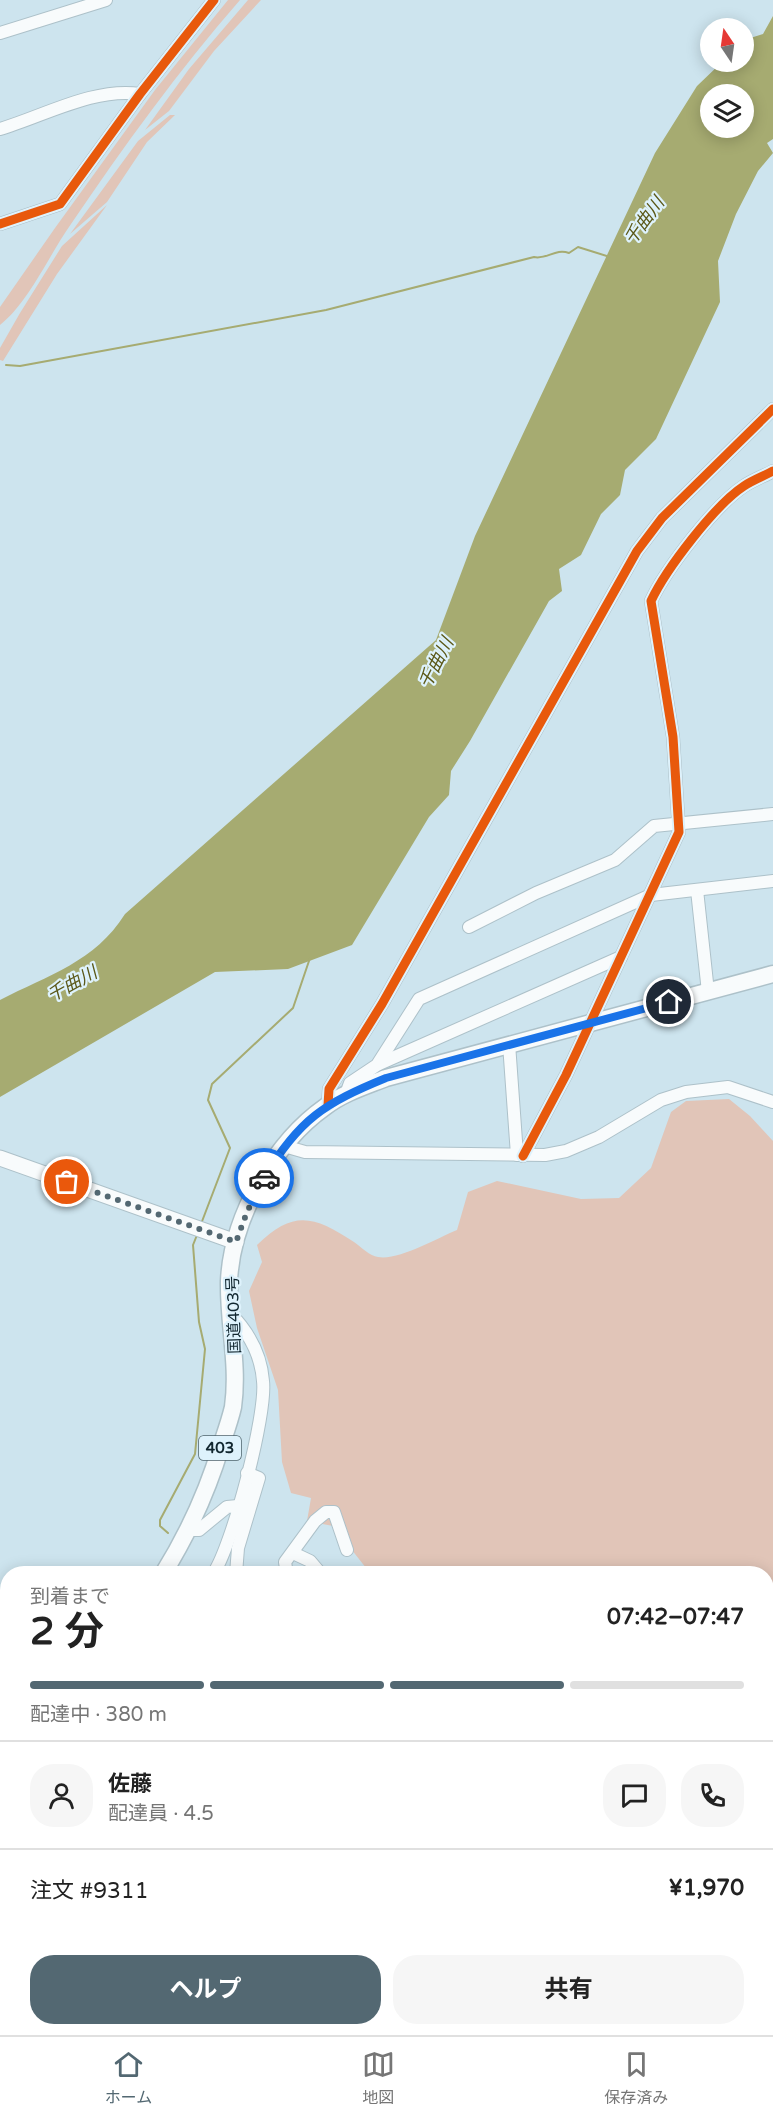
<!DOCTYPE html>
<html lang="ja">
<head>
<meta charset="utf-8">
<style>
	:root { --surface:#fff; --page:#f6f6f6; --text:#222; --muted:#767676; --line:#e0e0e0; --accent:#536872 }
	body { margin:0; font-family:"Varela Round","Noto Sans JP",sans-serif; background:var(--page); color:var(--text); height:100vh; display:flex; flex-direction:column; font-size:22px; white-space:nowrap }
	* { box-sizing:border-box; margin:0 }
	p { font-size:20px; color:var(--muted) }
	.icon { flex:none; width:33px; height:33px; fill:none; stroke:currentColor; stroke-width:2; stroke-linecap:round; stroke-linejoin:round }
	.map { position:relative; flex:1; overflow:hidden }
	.panel { position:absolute; left:0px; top:1566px; width:774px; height:470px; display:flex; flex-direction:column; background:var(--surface); border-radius:24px 24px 0 0; box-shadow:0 3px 15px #0003 }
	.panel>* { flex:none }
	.needle { width:39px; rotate:347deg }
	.buttons { position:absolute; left:700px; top:18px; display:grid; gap:12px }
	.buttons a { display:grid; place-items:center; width:54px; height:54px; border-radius:50%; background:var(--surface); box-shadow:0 3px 15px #0003; font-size:30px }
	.pin { position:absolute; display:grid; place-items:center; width:51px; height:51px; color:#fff; margin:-26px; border:3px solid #fff; border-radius:50%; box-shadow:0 2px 6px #0007 }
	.courier { position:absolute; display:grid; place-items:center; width:60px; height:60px; margin:-30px; border:4px solid #1a73e8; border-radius:50%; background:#fff; color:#222; box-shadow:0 2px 8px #0007 }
	.headline em { font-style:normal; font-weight:700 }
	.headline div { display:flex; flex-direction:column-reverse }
	.headline { display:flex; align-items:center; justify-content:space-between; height:102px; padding:0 30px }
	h1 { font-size:39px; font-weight:700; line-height:45px }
	.bar { display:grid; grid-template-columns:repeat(4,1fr); gap:9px 6px; align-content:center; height:72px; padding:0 30px }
	.bar i { height:8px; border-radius:4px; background:var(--line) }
	.bar .current { background:var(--accent) }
	.bar p { grid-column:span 4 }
	.line { display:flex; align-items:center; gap:15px; padding:0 30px; border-top:2px solid var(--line) }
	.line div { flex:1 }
	.round { display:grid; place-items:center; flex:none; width:63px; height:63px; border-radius:24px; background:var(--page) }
	.button { display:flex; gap:12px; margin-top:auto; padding:12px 30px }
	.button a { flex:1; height:69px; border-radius:24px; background:var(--accent); color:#fff; font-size:24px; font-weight:700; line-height:69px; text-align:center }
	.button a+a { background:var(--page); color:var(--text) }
	.tabs { display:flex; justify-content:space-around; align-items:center; height:84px; border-top:2px solid var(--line); background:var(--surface); font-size:16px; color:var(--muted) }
	.tabs a { display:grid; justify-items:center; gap:3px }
	.tabs .current { color:var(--accent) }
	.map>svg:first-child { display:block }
	.green { fill:#e1c5b8 }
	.water { fill:#a6ab71; fill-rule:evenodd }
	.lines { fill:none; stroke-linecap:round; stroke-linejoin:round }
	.stream { stroke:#a6ab71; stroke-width:2 }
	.minor-casing { stroke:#adc1c9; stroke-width:14 }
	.major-casing { stroke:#adc1c9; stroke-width:17 }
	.highway-casing { stroke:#adc1c9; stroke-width:19 }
	.minor { stroke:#f8fbfc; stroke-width:12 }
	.major { stroke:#f8fbfc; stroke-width:15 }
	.highway { stroke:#f8fbfc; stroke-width:16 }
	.cycleway-casing { stroke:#def2fc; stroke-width:13 }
	.cycleway { stroke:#e8590c; stroke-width:9 }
	.done { stroke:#536872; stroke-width:6; stroke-dasharray:0 10.8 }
	.route { stroke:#1a73e8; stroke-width:8 }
	.labels { text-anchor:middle; stroke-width:4.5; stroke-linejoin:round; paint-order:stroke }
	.shield { fill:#def2fc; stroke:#4e636c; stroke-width:1.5 }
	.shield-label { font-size:15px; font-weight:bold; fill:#11262f }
	.street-label { font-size:16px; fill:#11262f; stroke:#def2fc }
	.water-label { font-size:18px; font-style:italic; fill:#5b5818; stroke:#def2fc }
</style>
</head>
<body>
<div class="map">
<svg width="773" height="2035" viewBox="0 0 773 2035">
	<rect width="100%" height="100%" fill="#cde4ee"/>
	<g class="green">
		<path d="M228,0H240C178,71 124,146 71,224C49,255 29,302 0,325V307L55,228L155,90Z"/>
		<path d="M248,0H261L214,51L169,111L145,130L189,69Z"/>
		<path d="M170,115H175L147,142L107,202L70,234L138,141Z"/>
		<path d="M107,205L57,274L3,361L0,360V348L20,313L62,246Z"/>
		<path d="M729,1099L750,1116L773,1141V2035H477L485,2028H766V1574L370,1573L333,1526L307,1521L311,1498L291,1493L282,1462L278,1390L257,1328L249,1291L262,1262L257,1245C294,1209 314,1216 354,1242C361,1247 370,1256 378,1257C398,1261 437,1238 457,1230L468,1192L497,1181L581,1199L619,1198L651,1168L671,1112L686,1101Z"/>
	</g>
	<path class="water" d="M773,16V139L767,143L773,153L758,171L736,214L718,261L720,302L656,439L625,470L620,495L601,514L581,555L559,569L562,591L549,601L470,741L451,771L449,795L429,817L352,945L288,969L215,972L0,1097V1000C48,975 95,962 125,914L436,640L475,536L655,153L697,86L722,62H744V40L763,34ZM711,94H744V128H711Z"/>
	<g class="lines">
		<g class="stream">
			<path d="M6,365L20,366L326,310L534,257C547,260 555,248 569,253L578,247L610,257"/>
			<path d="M201,1224L230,1148L208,1100L212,1084L293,1008L310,958"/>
			<path d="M168,1533L160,1526V1520L195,1454L205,1349L199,1322L193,1245L197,1235"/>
			<path d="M420,2035L423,2028"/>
		</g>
		<g class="minor-casing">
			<g id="minor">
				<path d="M0,33L106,0"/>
				<path d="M0,129C44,116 94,87 140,94"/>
				<path d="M0,224L60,204L140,94L214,0"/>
				<path d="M697,890L708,992"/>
				<path d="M469,927L536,893L615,860L654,826L773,814"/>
				<path d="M509,1044L517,1155"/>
				<path d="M379,1064L621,957"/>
				<path d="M346,1094L350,1083L377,1065L419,999L651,895L773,881"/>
				<path d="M328,1105L329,1089L382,1004L637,551L662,518L773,409"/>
				<path d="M284,1146L305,1152L545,1155L566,1151L599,1137L661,1100L686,1092L728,1087L773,1102"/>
				<path d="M523,1156L566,1075L679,832L673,737L651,601C666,569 715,505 744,486C753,480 764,476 773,471"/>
				<path d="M190,1530H199L227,1507L238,1506"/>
				<path d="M293,1553L310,1561L321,1574"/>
				<path d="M213,1574C232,1547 267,1414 263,1381C261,1354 248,1331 229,1312"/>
				<path d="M236,1574L238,1548L259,1478L247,1473"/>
				<path d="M287,1574L285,1562L315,1521L326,1512H334L347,1550"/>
				<path d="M0,1816L8,1815"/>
				<path d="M0,1871H8"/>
				<path d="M0,2028L8,2009"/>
				<path d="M130,2028L142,2035"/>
				<path d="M65,2035L70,2028"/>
				<path d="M199,2035L209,2028"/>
				<path d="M458,2035L467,2028"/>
			</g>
		</g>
		<g class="major-casing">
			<path id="major" d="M0,1158L236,1242"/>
		</g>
		<g class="highway-casing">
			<g id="highway">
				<path d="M163,1574C189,1532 207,1493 221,1446C225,1434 230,1420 233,1407C239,1365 228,1323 229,1281C232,1217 274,1143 325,1107C343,1093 366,1086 386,1078L773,974"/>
				<path d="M0,1748L8,1741"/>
			</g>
		</g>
		<use href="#minor" class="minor"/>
		<use href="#major" class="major"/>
		<use href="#highway" class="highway"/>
		<g class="cycleway-casing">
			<g id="cycleway">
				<path d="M0,224L60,204L140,94L214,0"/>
				<path d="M328,1105L329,1089L382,1004L637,551L662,518L773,409"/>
				<path d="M523,1156L566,1075L679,832L673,737L651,601C666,569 715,505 744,486C753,480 764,476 773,471"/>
			</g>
		</g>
		<use href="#cycleway" class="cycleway"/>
	</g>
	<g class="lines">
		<path class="done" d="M67,1182L236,1242L247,1212L264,1178"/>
		<path class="route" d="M264,1178C299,1119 325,1103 386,1078L669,1002"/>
	</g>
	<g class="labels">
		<rect class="shield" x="199" y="1436" width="42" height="24" rx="4.5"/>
		<g class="shield-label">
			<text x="220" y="1453">403</text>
		</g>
		<g class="street-label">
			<text transform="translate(233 1315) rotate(-92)" y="6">国道403号</text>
		</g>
		<g class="water-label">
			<text transform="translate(644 221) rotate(-54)" y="6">千曲川</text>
			<text transform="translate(436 663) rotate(-63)" y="6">千曲川</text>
			<text transform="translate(72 984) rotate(-29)" y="6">千曲川</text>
		</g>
	</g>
</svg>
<div class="buttons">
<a><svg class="needle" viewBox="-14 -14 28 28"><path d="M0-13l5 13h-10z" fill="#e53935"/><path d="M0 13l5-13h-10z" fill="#767676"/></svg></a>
<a><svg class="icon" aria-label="layers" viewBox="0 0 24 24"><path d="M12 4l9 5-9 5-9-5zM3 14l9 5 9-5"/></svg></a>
</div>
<div class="pin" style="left:67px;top:1182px;background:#ea580c"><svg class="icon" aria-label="bag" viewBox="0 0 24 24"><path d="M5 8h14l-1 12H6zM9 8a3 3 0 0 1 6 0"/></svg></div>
<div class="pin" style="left:669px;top:1002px;background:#1f2937"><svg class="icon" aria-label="home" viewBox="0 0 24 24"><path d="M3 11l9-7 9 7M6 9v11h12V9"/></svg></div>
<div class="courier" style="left:264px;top:1178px"><svg class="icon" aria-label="car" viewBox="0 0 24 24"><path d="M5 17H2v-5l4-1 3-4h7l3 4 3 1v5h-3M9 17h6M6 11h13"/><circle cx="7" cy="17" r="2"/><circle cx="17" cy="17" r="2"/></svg></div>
<section class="panel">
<div class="headline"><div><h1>2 分</h1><p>到着まで</p></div><em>07:42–07:47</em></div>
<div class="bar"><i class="current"></i><i class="current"></i><i class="current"></i><i></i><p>配達中 · 380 m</p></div>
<div class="line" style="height:108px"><a class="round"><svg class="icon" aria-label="person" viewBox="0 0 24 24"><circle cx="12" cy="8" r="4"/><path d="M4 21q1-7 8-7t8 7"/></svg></a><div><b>佐藤</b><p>配達員 · 4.5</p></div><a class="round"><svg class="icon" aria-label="chat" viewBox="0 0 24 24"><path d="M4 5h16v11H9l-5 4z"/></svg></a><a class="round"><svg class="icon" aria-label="phone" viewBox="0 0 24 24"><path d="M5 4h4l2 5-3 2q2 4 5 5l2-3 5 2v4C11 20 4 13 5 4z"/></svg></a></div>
<div class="line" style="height:78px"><div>注文 #9311</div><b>¥1,970</b></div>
<div class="button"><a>ヘルプ</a><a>共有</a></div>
</section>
</div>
<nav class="tabs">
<a class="current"><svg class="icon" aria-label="home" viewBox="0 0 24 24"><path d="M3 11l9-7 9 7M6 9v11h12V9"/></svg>ホーム</a>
<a><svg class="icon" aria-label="map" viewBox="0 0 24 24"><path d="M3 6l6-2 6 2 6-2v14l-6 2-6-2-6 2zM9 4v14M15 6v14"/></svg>地図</a>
<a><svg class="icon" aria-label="saved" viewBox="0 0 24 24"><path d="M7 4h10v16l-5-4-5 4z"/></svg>保存済み</a>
</nav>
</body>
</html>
